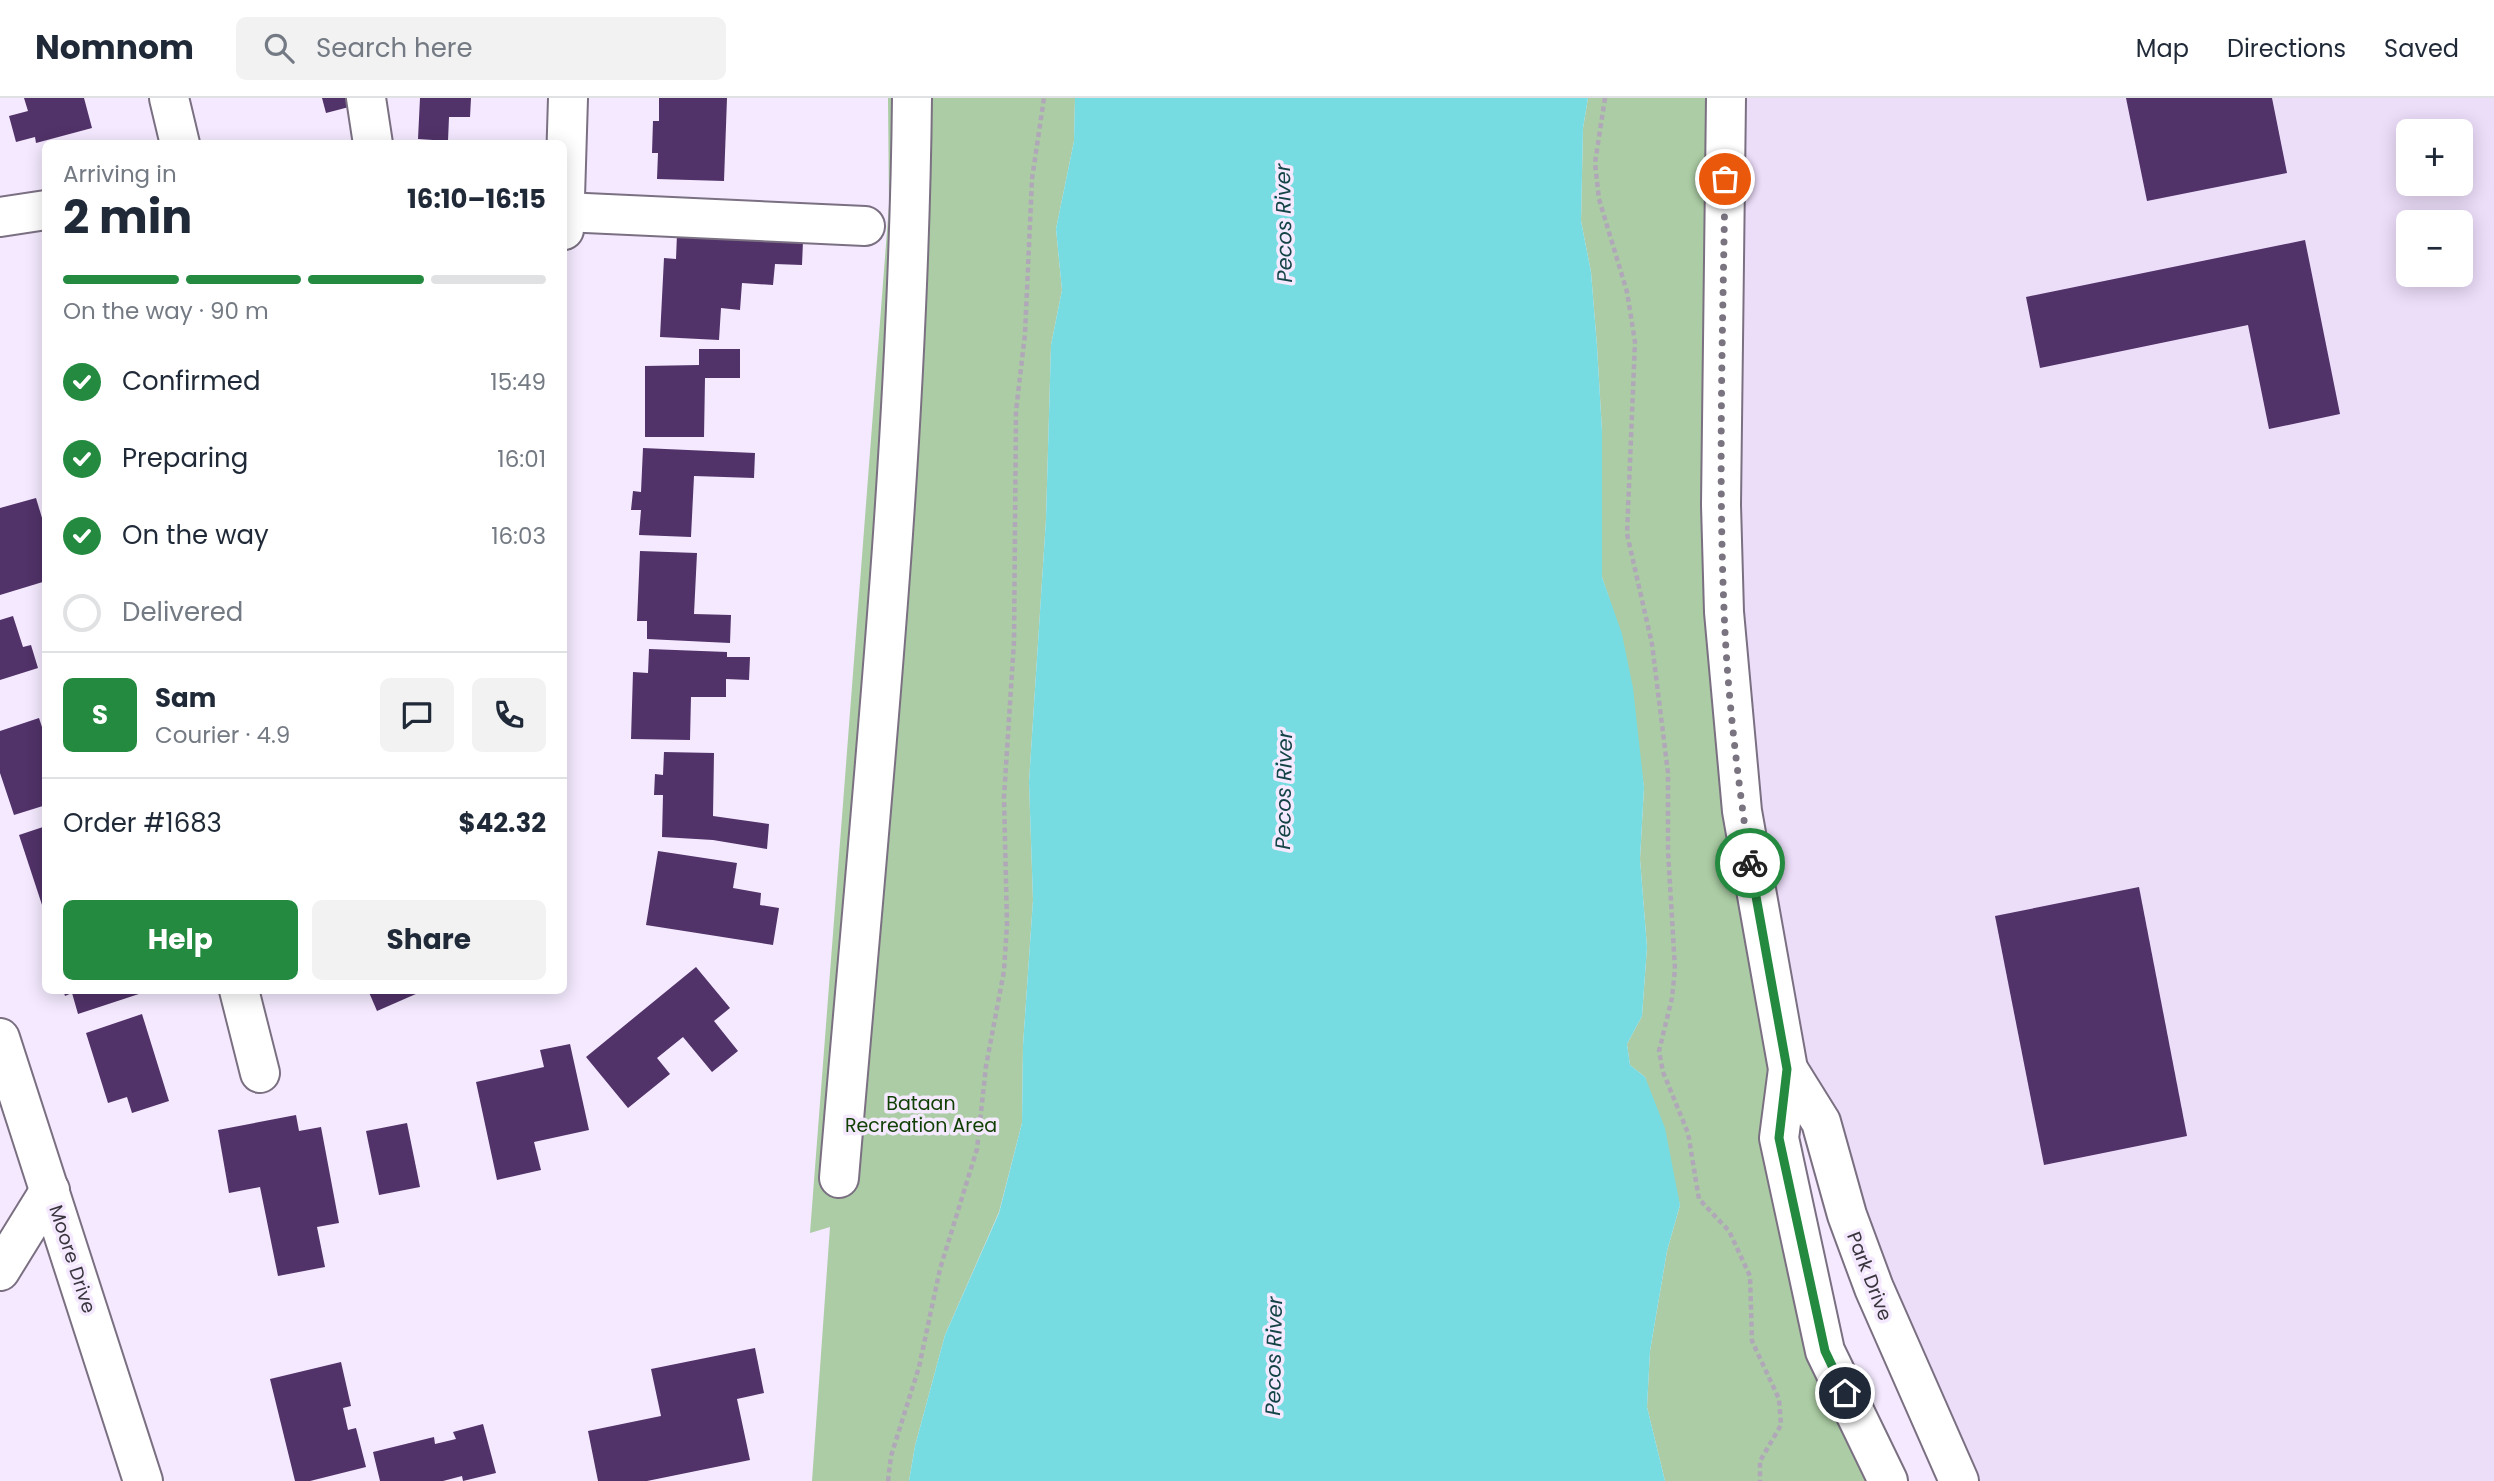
<!DOCTYPE html>
<html lang="en">
<head>
<meta charset="utf-8">
<style>
	:root { --surface:#fff; --page:#f2f2f3; --text:#1f2937; --muted:#747a83; --line:#e0e1e3; --accent:#248a40 }
	body { margin:0; font-family:Poppins,sans-serif; background:var(--page); color:var(--text); height:100vh; display:flex; flex-direction:column; font-size:26px; white-space:nowrap }
	* { box-sizing:border-box; margin:0 }
	p { font-size:23px; color:var(--muted) }
	.icon { flex:none; width:38px; height:38px; fill:none; stroke:currentColor; stroke-width:2; stroke-linecap:round; stroke-linejoin:round }
	.map { position:relative; flex:1; overflow:hidden }
	.details { position:absolute; left:42px; top:42px; width:525px; height:854px; display:flex; flex-direction:column; background:var(--surface); border-radius:10px; box-shadow:0 4px 18px #0003 }
	.details>* { flex:none }
	.controls { position:absolute; left:2396px; top:21px; display:grid; gap:14px }
	.controls a { display:grid; place-items:center; width:77px; height:77px; border-radius:10px; background:var(--surface); box-shadow:0 4px 18px #0003; font-size:35px }
	.pin { position:absolute; display:grid; place-items:center; width:60px; height:60px; color:#fff; margin:-30px; border:4px solid #fff; border-radius:50%; box-shadow:0 2px 7px #0007 }
	.courier { position:absolute; display:grid; place-items:center; width:70px; height:70px; margin:-35px; border:5px solid #248a40; border-radius:50%; background:#fff; color:#222; box-shadow:0 2px 9px #0007 }
	.head em { font-style:normal; font-weight:700 }
	.head div { display:flex; flex-direction:column-reverse }
	.head { display:flex; align-items:center; justify-content:space-between; height:119px; padding:0 21px }
	h1 { font-size:46px; font-weight:700; line-height:52px }
	.bar { display:grid; grid-template-columns:repeat(4,1fr); gap:10px 7px; align-content:center; height:84px; padding:0 21px }
	.bar i { height:9px; border-radius:5px; background:var(--line) }
	.bar .active { background:var(--accent) }
	.bar p { grid-column:span 4 }
	.line { display:flex; align-items:center; gap:18px; padding:0 21px; border-top:2px solid var(--line) }
	.line div { flex:1 }
	.round { display:grid; place-items:center; flex:none; width:74px; height:74px; border-radius:10px; background:var(--page) }
	ol { padding:0 21px; list-style:none }
	li { display:flex; align-items:center; gap:21px; height:77px }
	li p { margin-inline-start:auto }
	li .icon { padding:7px; border-radius:50%; background:var(--accent); color:#fff; stroke-width:4 }
	li:last-child { color:var(--muted) }
	li i { width:38px; height:38px; border:4px solid var(--line); border-radius:50% }
	.action { display:flex; gap:14px; margin-top:auto; padding:14px 21px }
	.action a { flex:1; height:80px; border-radius:10px; background:var(--accent); color:#fff; font-size:28px; font-weight:700; line-height:80px; text-align:center }
	.action a+a { background:var(--page); color:var(--text) }
	header { display:flex; align-items:center; gap:42px; box-sizing:border-box; height:98px; padding:0 35px; background:var(--surface); border-bottom:2px solid var(--line) }
	header strong { font-size:33px }
	nav { display:flex; gap:38px; margin-inline-start:auto; font-size:24px }
	.search { width:490px; height:63px; background:var(--page); display:flex; align-items:center; gap:18px; box-sizing:border-box; padding:0 24px; border-radius:10px; color:var(--muted); font-size:26px }
	.map>svg:first-child { display:block }
	.built { fill:#ecddf9; fill-rule:evenodd }
	.green { fill:#abcca4 }
	.water { fill:#76dce2 }
	.building { fill:#513269 }
	.lines { fill:none; stroke-linecap:round; stroke-linejoin:round }
	.minor-casing { stroke:#7a7082; stroke-width:42 }
	.path { stroke:#b0a8b8; stroke-width:4.5; stroke-dasharray:5 3.5; stroke-linecap:butt }
	.minor { stroke:#fff; stroke-width:38 }
	.done { stroke:#7a7481; stroke-width:7; stroke-dasharray:0 12.6 }
	.route { stroke:#248a40; stroke-width:9 }
	.labels { text-anchor:middle; stroke-width:7; stroke-linejoin:round; paint-order:stroke }
	.park-label { font-size:19px; fill:#103f03; stroke:#f4e9fe }
	.street-label { font-size:19px; fill:#39353d; stroke:#f4e9fe }
	.water-label { font-size:21px; font-style:italic; fill:#154447; stroke:#f4e9fe }
</style>
</head>
<body>
<header>
<strong>Nomnom</strong>
<div class="search"><svg class="icon" aria-label="search" viewBox="0 0 24 24"><circle cx="10" cy="10" r="6"/><path d="M15 15l6 6"/></svg>Search here</div>
<nav><a>Map</a><a>Directions</a><a>Saved</a></nav>
</header>
<div class="map">
<svg width="2494" height="1383" viewBox="0 0 2494 1383">
	<rect width="100%" height="100%" fill="#f4e9fe"/>
	<path class="built" d="M1726,0H2494V1383H1959L1821,1024L1742,713ZM2408,33H2460V86H2408ZM2408,124H2460V177H2408Z"/>
	<g class="green">
		<path d="M888,0H1075L1074,43L1056,131L1062,192L1051,247L1046,421L1029,684L1033,802L1023,947L1022,1025L999,1114L945,1237L915,1348L909,1383H812L830,1129L810,1135L889,107Z"/>
		<path d="M1588,0H1726L1721,407L1811,1187L1888,1383H1665L1647,1309L1650,1253L1667,1153L1680,1107L1645,979L1630,967L1627,946L1642,918L1647,849L1640,761L1644,689L1621,536L1602,479V333L1597,248L1591,174L1581,123L1583,30Z"/>
	</g>
	<path class="water" d="M1075,0H1588L1583,30L1581,123L1591,174L1597,248L1602,333V479L1622,536L1633,590L1644,689L1640,761L1647,849L1642,918L1627,946L1630,967L1645,979L1665,1030L1680,1107L1667,1153L1650,1253L1647,1309L1665,1383H909L915,1348L945,1237L999,1115L1022,1025L1023,947L1033,802L1029,684L1046,421L1051,247L1062,192L1056,131L1074,43Z"/>
	<g class="building">
		<path d="M24,0H84L92,30L36,45L35,39L16,44L9,18L28,13Z"/>
		<path d="M322,0H347L349,9L326,15Z"/>
		<path d="M420,0H471L470,19H449L448,43L418,41Z"/>
		<path d="M659,0H727L724,83L657,81L658,55H652L653,23H659Z"/>
		<path d="M2126,0H2272L2287,75L2147,103Z"/>
		<path d="M677,136L803,143L802,167L775,166L773,187L742,185L740,212L721,210L719,242L660,239L664,160L676,161Z"/>
		<path d="M2305,142L2340,316L2269,331L2248,227L2040,270L2026,199Z"/>
		<path d="M699,251H740V280H705L704,339H645V268L699,267Z"/>
		<path d="M643,350L755,355L754,380L694,378L691,439L639,437L641,412H631L633,393L641,394Z"/>
		<path d="M36,400L46,433V483L0,497V410Z"/>
		<path d="M640,453L697,455L694,516L731,517L730,545L647,541V523H637Z"/>
		<path d="M13,518L23,549L31,547L38,570L0,582V522Z"/>
		<path d="M649,551L727,554V559H750L749,582L726,581V599H691L690,642L631,641L633,574L648,575Z"/>
		<path d="M39,620L46,641V707L14,717L0,675V633Z"/>
		<path d="M664,654L714,655L713,718L769,726L767,751L713,742L662,739L663,697H654L655,676L663,677Z"/>
		<path d="M46,728V815L45,816L19,737Z"/>
		<path d="M658,753L737,765L733,790L761,795L760,807L779,810L773,847L646,827Z"/>
		<path d="M2139,789L2187,1038L2044,1067L1995,818Z"/>
		<path d="M696,869L730,910L714,923L738,953L712,974L683,939L657,960L670,976L628,1010L586,959Z"/>
		<path d="M63,892H148V893L78,916L72,895L65,898Z"/>
		<path d="M368,892H425L377,913Z"/>
		<path d="M142,916L169,1003L132,1015L127,999L108,1005L86,935Z"/>
		<path d="M570,946L589,1032L534,1044L541,1072L497,1082L476,984L544,969L540,952Z"/>
		<path d="M296,1017L299,1033L321,1029L339,1125L317,1129L325,1169L278,1178L260,1089L229,1095L218,1032Z"/>
		<path d="M407,1025L420,1089L379,1097L366,1033Z"/>
		<path d="M755,1250L764,1295L737,1301L750,1362L647,1383H598L588,1333L661,1318L651,1271Z"/>
		<path d="M341,1264L351,1308L343,1310L348,1332L356,1330L366,1369L310,1383H295L270,1281Z"/>
		<path d="M483,1326L496,1375L463,1383L462,1378L443,1383H380L373,1354L434,1339L435,1346L456,1341L453,1334Z"/>
	</g>
	<g class="lines">
		<g class="minor-casing">
			<g id="minor">
				<path d="M169,0L180,46"/>
				<path d="M366,0L373,46"/>
				<path d="M1726,0L1721,407L1724,514L1742,713L1788,971L1779,1040L1825,1253L1888,1383"/>
				<path d="M564,114L865,128"/>
				<path d="M0,119L46,112"/>
				<path d="M564,132L568,0"/>
				<path d="M239,892L260,975"/>
				<path d="M0,940L143,1383"/>
				<path d="M1788,971L1821,1024L1847,1117L1874,1190L1959,1383"/>
				<path d="M839,1080C869,721 908,361 912,0"/>
				<path d="M0,1173L50,1092"/>
			</g>
		</g>
		<g class="path">
			<path d="M1605,0L1595,65L1599,101L1627,194L1635,244L1627,436L1652,546L1668,675V753L1675,871L1672,900L1659,953L1663,974L1688,1035L1699,1101L1729,1133L1750,1178L1752,1243L1779,1301L1781,1327L1760,1363V1383"/>
			<path d="M888,1383L891,1358L919,1269L940,1171L977,1051L986,968L1004,873L1007,826L1004,699L1014,543L1016,313L1025,236L1032,81L1044,0"/>
		</g>
		<use href="#minor" class="minor"/>
	</g>
	<g class="lines">
		<path class="done" d="M1725,81C1723,225 1718,368 1724,511C1727,596 1738,681 1750,765"/>
		<path class="route" d="M1750,765L1787,971L1779,1040L1825,1253L1845,1295"/>
	</g>
	<g class="labels">
		<g class="park-label">
			<text x="921" y="1012">Bataan<tspan x="921" dy="22">Recreation Area</tspan></text>
		</g>
		<g class="street-label">
			<text transform="translate(73 1161) rotate(72)" y="7">Moore Drive</text>
			<text transform="translate(1870 1178) rotate(69)" y="7">Park Drive</text>
		</g>
		<g class="water-label">
			<text transform="translate(1284 125) rotate(-91)" y="7">Pecos River</text>
			<text transform="translate(1284 692) rotate(-89)" y="7">Pecos River</text>
			<text transform="translate(1274 1258) rotate(-89)" y="7">Pecos River</text>
		</g>
	</g>
</svg>
<div class="controls">
<a>+</a>
<a>−</a>
</div>
<div class="pin" style="left:1725px;top:81px;background:#ea580c"><svg class="icon" aria-label="bag" viewBox="0 0 24 24"><path d="M5 8h14l-1 12H6zM9 8a3 3 0 0 1 6 0"/></svg></div>
<div class="pin" style="left:1845px;top:1295px;background:#1f2937"><svg class="icon" aria-label="home" viewBox="0 0 24 24"><path d="M3 11l9-7 9 7M6 9v11h12V9"/></svg></div>
<div class="courier" style="left:1750px;top:765px"><svg class="icon" aria-label="bike" viewBox="0 0 24 24"><circle cx="6" cy="16" r="4"/><circle cx="18" cy="16" r="4"/><path d="M6 16l4-8h5l3 8M10 8l3 8H6M13 5h3"/></svg></div>
<section class="details">
<div class="head"><div><h1>2 min</h1><p>Arriving in</p></div><em>16:10–16:15</em></div>
<div class="bar"><i class="active"></i><i class="active"></i><i class="active"></i><i></i><p>On the way · 90 m</p></div>
<ol>
<li><svg class="icon" aria-label="check" viewBox="0 0 24 24"><path d="M5 12l5 5 9-10"/></svg>Confirmed<p>15:49</p></li>
<li><svg class="icon" aria-label="check" viewBox="0 0 24 24"><path d="M5 12l5 5 9-10"/></svg>Preparing<p>16:01</p></li>
<li><svg class="icon" aria-label="check" viewBox="0 0 24 24"><path d="M5 12l5 5 9-10"/></svg>On the way<p>16:03</p></li>
<li><i></i>Delivered</li>
</ol>
<div class="line" style="height:126px"><b class="round" style="background:var(--accent);color:#fff">S</b><div><b>Sam</b><p>Courier · 4.9</p></div><a class="round"><svg class="icon" aria-label="chat" viewBox="0 0 24 24"><path d="M4 5h16v11H9l-5 4z"/></svg></a><a class="round"><svg class="icon" aria-label="phone" viewBox="0 0 24 24"><path d="M5 4h4l2 5-3 2q2 4 5 5l2-3 5 2v4C11 20 4 13 5 4z"/></svg></a></div>
<div class="line" style="height:91px"><div>Order #1683</div><b>$42.32</b></div>
<div class="action"><a>Help</a><a>Share</a></div>
</section>
</div>
</body>
</html>
